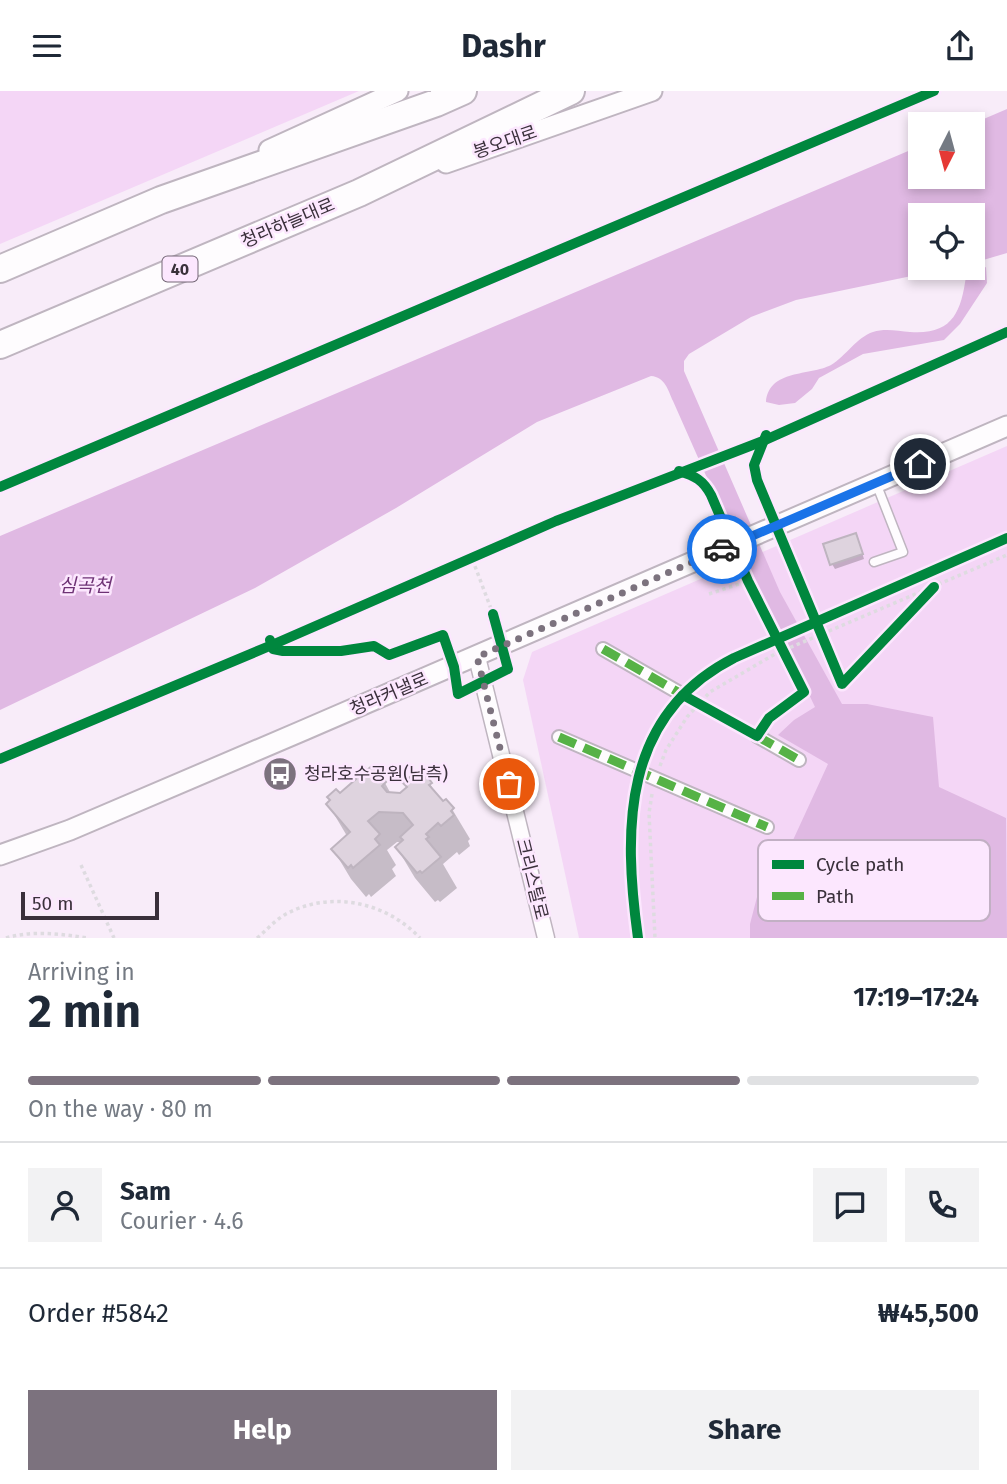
<!DOCTYPE html>
<html lang="en">
<head>
<meta charset="utf-8">
<style>
	:root { --surface:#fff; --page:#f2f2f3; --text:#1f2937; --muted:#747a83; --line:#e0e1e3; --accent:#7c727e }
	body { margin:0; font-family:"Fira Sans","Noto Sans KR",sans-serif; background:var(--page); color:var(--text); height:100vh; display:flex; flex-direction:column; font-size:26px; white-space:nowrap }
	* { box-sizing:border-box; margin:0 }
	p { font-size:23px; color:var(--muted) }
	.icon { flex:none; width:38px; height:38px; fill:none; stroke:currentColor; stroke-width:2; stroke-linecap:round; stroke-linejoin:round }
	.map { position:relative; height:847px; overflow:hidden }
	.panel { display:flex; flex-direction:column; background:var(--surface); flex:1 }
	.panel>* { flex:none }
	.needle { width:46px; rotate:186deg }
	.controls { position:absolute; left:908px; top:21px; display:grid; gap:14px }
	.controls a { display:grid; place-items:center; width:77px; height:77px; border-radius:0px; background:var(--surface); box-shadow:0 4px 10px #0003; font-size:35px }
	.scale { position:absolute; left:21px; bottom:18px; width:138px; box-sizing:border-box; padding-left:7px; border:4px solid #3a303b; border-top:0; font-size:19px; line-height:24px; white-space:nowrap; color:#3a303b; -webkit-text-stroke:5px #fce7fe; paint-order:stroke }
	.pin { position:absolute; display:grid; place-items:center; width:60px; height:60px; color:#fff; margin:-30px; border:4px solid #fff; border-radius:50%; box-shadow:0 2px 7px #0007 }
	.courier { position:absolute; display:grid; place-items:center; width:70px; height:70px; margin:-35px; border:5px solid #1a73e8; border-radius:50%; background:#fff; color:#222; box-shadow:0 2px 9px #0007 }
	.summary em { font-style:normal; font-weight:700 }
	.summary div { display:flex; flex-direction:column-reverse }
	.summary { display:flex; align-items:center; justify-content:space-between; height:119px; padding:0 28px }
	h1 { font-size:46px; font-weight:700; line-height:52px }
	.bar { display:grid; grid-template-columns:repeat(4,1fr); gap:10px 7px; align-content:center; height:84px; padding:0 28px }
	.bar i { height:9px; border-radius:5px; background:var(--line) }
	.bar .on { background:var(--accent) }
	.bar p { grid-column:span 4 }
	.line { display:flex; align-items:center; gap:18px; padding:0 28px; border-top:2px solid var(--line) }
	.line div { flex:1 }
	.round { display:grid; place-items:center; flex:none; width:74px; height:74px; border-radius:0px; background:var(--page) }
	.button { display:flex; gap:14px; margin-top:auto; padding:14px 28px }
	.button a { flex:1; height:80px; border-radius:0px; background:var(--accent); color:#fff; font-size:28px; font-weight:700; line-height:80px; text-align:center }
	.button a+a { background:var(--page); color:var(--text) }
	header { display:flex; justify-content:space-between; align-items:center; height:91px; padding:0 28px; background:var(--surface); font-size:32px; font-weight:700 }
	.map>svg:first-child { display:block }
	.green { fill:#f4d6f6 }
	.water { fill:#e0b9e3 }
	.shadow { fill:#0003 }
	.building { fill:#ded3de; stroke:#beb4bf; stroke-width:2 }
	.lines { fill:none; stroke-linecap:round; stroke-linejoin:round }
	.service-casing { stroke:#bfb5c0; stroke-width:11 }
	.pedestrian-casing { stroke:#bfb5c0; stroke-width:16 }
	.minor-casing { stroke:#bfb5c0; stroke-width:19 }
	.tertiary-casing { stroke:#bfb5c0; stroke-width:23 }
	.trunk-casing { stroke:#bfb5c0; stroke-width:30 }
	.path { stroke:#dedbe0; stroke-width:3.5; stroke-dasharray:3.5 3.5; stroke-linecap:butt }
	.service { stroke:#fefcfe; stroke-width:8 }
	.pedestrian { stroke:#fefcfe; stroke-width:12 }
	.minor { stroke:#fefcfe; stroke-width:16 }
	.tertiary { stroke:#fefcfe; stroke-width:19 }
	.trunk { stroke:#fefcfe; stroke-width:26 }
	.quiet { stroke:#56b246; stroke-width:9; stroke-dasharray:18 9; stroke-linecap:butt }
	.cycleway-casing { stroke:#fce7fe; stroke-width:15 }
	.cycleway { stroke:#00873e; stroke-width:10 }
	.done { stroke:#7c727e; stroke-width:7; stroke-dasharray:0 12.6 }
	.route { stroke:#1a73e8; stroke-width:9 }
	.labels { text-anchor:middle; stroke-width:5; stroke-linejoin:round; paint-order:stroke }
	.shield { fill:#fce7fe; stroke:#746776; stroke-width:2 }
	.shield-label { font-size:16px; font-weight:bold; fill:#3a303b }
	.street-label { font-size:18px; fill:#3a303b; stroke:#fce7fe }
	.poi-label { font-size:18px; fill:#3a303b; stroke:#fce7fe; text-anchor:start }
	.water-label { font-size:19px; font-style:italic; fill:#6e3275; stroke:#fce7fe }
	.key { fill:#fce7fe; stroke:#c2b0c4; stroke-width:2 }
	.key-label { font-size:19px; fill:#3a303b }
</style>
</head>
<body>
<header><svg class="icon" aria-label="menu" viewBox="0 0 24 24"><path d="M4 6h16M4 12h16M4 18h16"/></svg>Dashr<svg class="icon" aria-label="share" viewBox="0 0 24 24"><path d="M12 15V3M7 8l5-5 5 5M5 13v7h14v-7"/></svg></header>
<div class="map">
<svg width="1007" height="847" viewBox="0 0 1007 847">
	<rect width="100%" height="100%" fill="#f8ecf9"/>
	<g class="green">
		<path d="M0,0H359L0,153Z"/>
		<path d="M1007,355V847H579L523,589L532,561Z"/>
	</g>
	<g class="water">
		<path d="M1007,18V162L973,172V124H920V177H950L796,209L751,226L689,263L684,270V280L780,501L842,613H867L933,626L939,696L1006,727L1007,847H750V833L771,752L788,760L828,673L778,644L794,629L815,616L763,508L761,509L673,310C668,299 665,286 651,285L537,331L396,417L255,497L0,619V445L920,55V86H973L972,33Z"/>
		<path d="M986,176L987,192L960,233L944,249L863,263L819,287L812,298L795,312L779,314L766,311C769,278 810,285 831,274C846,265 857,246 873,241C885,237 898,240 910,241C952,244 961,222 966,185Z"/>
	</g>
	<g class="shadow">
		<path d="M858,449L864,468L835,478L832,473Z"/>
		<path d="M385,692L391,703L400,704L430,693L440,709L452,718L470,748L468,750L470,755L459,764L457,761L443,773L457,797L440,811L438,809L435,811L415,787L397,757L404,751H397L387,759L396,774L392,778L396,785L371,806L369,803L366,806L351,788L333,758L347,745L328,713L340,705Z"/>
	</g>
	<g class="building">
		<path d="M856,442L863,463L830,474L823,453Z"/>
		<path d="M363,675L367,679L372,675L386,691L382,695L387,701L400,702L407,696L403,692L417,680L419,683L423,680L432,692L429,694L443,710L446,708L454,717L451,720L454,724L441,735L438,732L426,743L429,746L426,748L441,766L422,782L420,780L417,782L395,756L403,749L400,746L413,734L403,722L379,721L368,730L380,743L375,748L380,754L353,777L351,774L348,777L331,758L350,741L326,713L330,709L327,706L336,698L340,702L356,688L353,684Z"/>
	</g>
	<g class="lines">
		<g class="service-casing">
			<path id="service" d="M874,471L903,461L876,392"/>
		</g>
		<g class="pedestrian-casing">
			<g id="pedestrian">
				<path d="M603,558L683,604"/>
				<path d="M757,645L799,669"/>
				<path d="M559,646L767,736"/>
			</g>
		</g>
		<g class="minor-casing">
			<path id="minor" d="M477,566L546,847"/>
		</g>
		<g class="tertiary-casing">
			<g id="tertiary">
				<path d="M269,59L398,0"/>
				<path d="M446,72L652,0"/>
				<path d="M0,764L70,739C383,606 695,471 1007,335"/>
			</g>
		</g>
		<g class="trunk-casing">
			<g id="trunk">
				<path d="M0,178L161,109L436,12L463,0"/>
				<path d="M0,254L359,102L571,0"/>
			</g>
		</g>
		<g class="path">
			<path d="M470,462L493,523"/>
			<path d="M709,503L748,490"/>
			<path d="M660,675L666,659L687,626L710,601L775,563L1007,464"/>
			<path d="M652,703L649,722L655,847"/>
			<path d="M81,774L114,847"/>
			<path d="M6,847C33,839 60,843 88,847"/>
			<path d="M257,847C267,839 275,829 286,823C331,799 386,811 420,847"/>
		</g>
		<use href="#service" class="service"/>
		<use href="#pedestrian" class="pedestrian"/>
		<use href="#minor" class="minor"/>
		<use href="#tertiary" class="tertiary"/>
		<use href="#trunk" class="trunk"/>
		<g class="quiet">
			<path d="M603,558L683,604"/>
			<path d="M757,645L799,669"/>
			<path d="M559,646L767,736"/>
		</g>
		<g class="cycleway-casing">
			<g id="cycleway">
				<path d="M766,344L754,374L757,389L842,593L934,496"/>
				<path d="M679,380C695,385 703,389 711,404L748,490L804,601L769,627L757,645L683,604"/>
				<path d="M0,396L934,0"/>
				<path d="M270,549L273,558L283,560H341L374,555L389,564L443,544L454,576L458,603L508,578L493,523"/>
				<path d="M0,668L272,554L556,430L763,350L1007,241"/>
				<path d="M638,847C623,738 622,624 734,567L1007,447"/>
			</g>
		</g>
		<use href="#cycleway" class="cycleway"/>
	</g>
	<g class="lines">
		<path class="done" d="M509,693L477,566L722,458"/>
		<path class="route" d="M722,458L920,373"/>
	</g>
	<defs>
		<g id="bus-disc" transform="scale(1.75)"><circle r="9.5" fill="#7c727e" stroke="#fce7fe"/><path d="M-5-6H5V4H4V6H2V4H-2V6H-4V4H-5ZM-3.5-4V0h7V-4ZM-3.5 1.2v1.5H-2V1.2ZM2 1.2v1.5H3.5V1.2Z" fill="#fff"/></g>
	</defs>
	<g fill-rule="evenodd">
		<use href="#bus-disc" x="280" y="683"/>
	</g>
	<g class="labels">
		<rect class="shield" x="162.5" y="165.5" width="35" height="25" rx="5"/>
		<g class="shield-label">
			<text x="180" y="184">40</text>
		</g>
		<g class="street-label">
			<text transform="translate(505 51) rotate(-19)" y="6">봉오대로</text>
			<text transform="translate(288 132) rotate(-23)" y="6">청라하늘대로</text>
			<text transform="translate(389 603) rotate(-23)" y="6">청라커낼로</text>
			<text transform="translate(532 788) rotate(76)" y="6">크리스탈로</text>
		</g>
		<g class="poi-label">
			<text x="304" y="689">청라호수공원(남측)</text>
		</g>
		<g class="water-label">
			<text x="85" y="501">심곡천</text>
		</g>
	</g>
	<rect x="758" y="749" width="232" height="81" rx="10" class="key"/>
	<rect x="772" y="769" width="32" height="9" fill="#00873e"/>
	<rect x="772" y="801" width="32" height="8" fill="#56b246"/>
	<g class="key-label">
		<text x="816" y="780">Cycle path</text>
		<text x="816" y="812">Path</text>
	</g>
</svg>
<div class="controls">
<a><svg class="needle" viewBox="-14 -14 28 28"><path d="M0-13l5 13h-10z" fill="#e53935"/><path d="M0 13l5-13h-10z" fill="#747a83"/></svg></a>
<a><svg class="icon" aria-label="locate" viewBox="0 0 24 24"><circle cx="12" cy="12" r="6"/><path d="M12 2v4M12 18v4M2 12h4M18 12h4"/></svg></a>
</div>
<div class="scale">50 m</div>
<div class="pin" style="left:509px;top:693px;background:#ea580c"><svg class="icon" aria-label="bag" viewBox="0 0 24 24"><path d="M5 8h14l-1 12H6zM9 8a3 3 0 0 1 6 0"/></svg></div>
<div class="pin" style="left:920px;top:373px;background:#1f2937"><svg class="icon" aria-label="home" viewBox="0 0 24 24"><path d="M3 11l9-7 9 7M6 9v11h12V9"/></svg></div>
<div class="courier" style="left:722px;top:458px"><svg class="icon" aria-label="car" viewBox="0 0 24 24"><path d="M5 17H2v-5l4-1 3-4h7l3 4 3 1v5h-3M9 17h6M6 11h13"/><circle cx="7" cy="17" r="2"/><circle cx="17" cy="17" r="2"/></svg></div>
</div>
<section class="panel">
<div class="summary"><div><h1>2 min</h1><p>Arriving in</p></div><em>17:19–17:24</em></div>
<div class="bar"><i class="on"></i><i class="on"></i><i class="on"></i><i></i><p>On the way · 80 m</p></div>
<div class="line" style="height:126px"><a class="round"><svg class="icon" aria-label="person" viewBox="0 0 24 24"><circle cx="12" cy="8" r="4"/><path d="M4 21q1-7 8-7t8 7"/></svg></a><div><b>Sam</b><p>Courier · 4.6</p></div><a class="round"><svg class="icon" aria-label="chat" viewBox="0 0 24 24"><path d="M4 5h16v11H9l-5 4z"/></svg></a><a class="round"><svg class="icon" aria-label="phone" viewBox="0 0 24 24"><path d="M5 4h4l2 5-3 2q2 4 5 5l2-3 5 2v4C11 20 4 13 5 4z"/></svg></a></div>
<div class="line" style="height:91px"><div>Order #5842</div><b>₩45,500</b></div>
<div class="button"><a>Help</a><a>Share</a></div>
</section>
</body>
</html>
